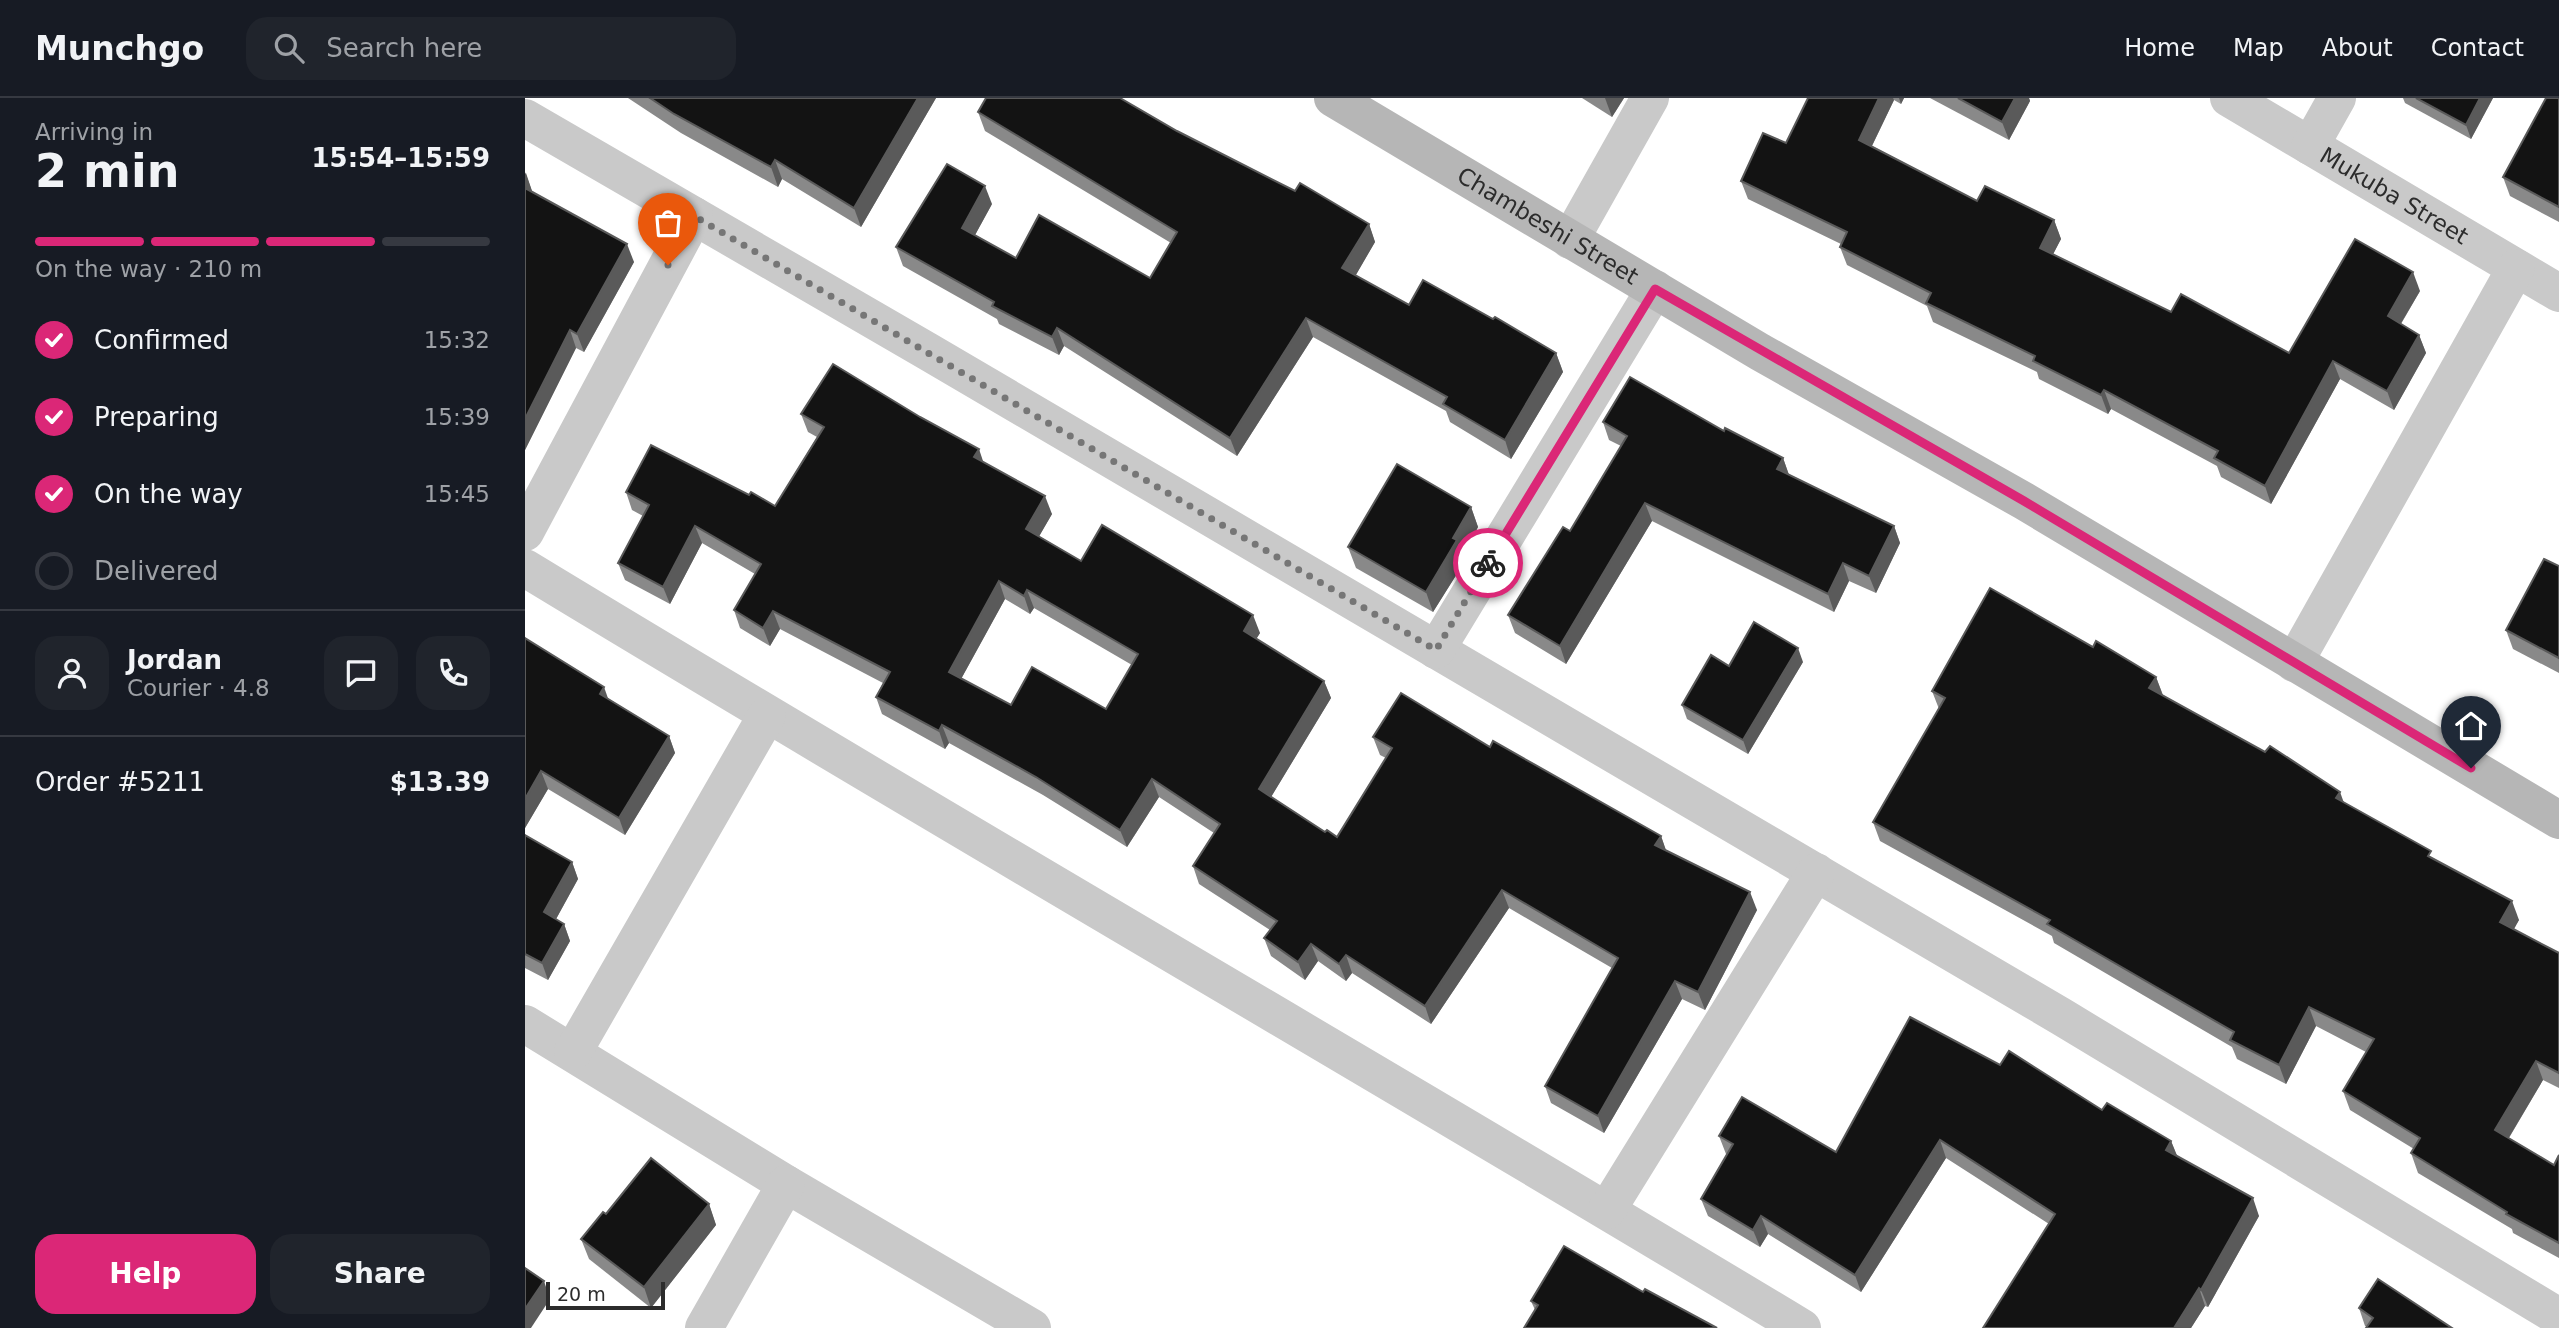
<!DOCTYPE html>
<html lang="en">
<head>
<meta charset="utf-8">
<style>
	:root { --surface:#171b24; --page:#20242c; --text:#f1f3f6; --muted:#9ea1a6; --line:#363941; --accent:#db2777 }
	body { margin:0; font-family:"DejaVu Sans",sans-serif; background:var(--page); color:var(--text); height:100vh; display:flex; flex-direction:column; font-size:26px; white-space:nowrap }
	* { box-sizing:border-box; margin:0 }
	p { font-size:23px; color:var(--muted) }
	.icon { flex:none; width:38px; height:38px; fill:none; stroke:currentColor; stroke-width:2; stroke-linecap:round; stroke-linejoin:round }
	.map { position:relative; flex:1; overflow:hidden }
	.sheet { display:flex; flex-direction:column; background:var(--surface); width:525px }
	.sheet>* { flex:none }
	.scale { position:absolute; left:21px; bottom:18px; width:119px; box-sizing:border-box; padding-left:7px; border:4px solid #2c2c2c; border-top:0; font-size:19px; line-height:24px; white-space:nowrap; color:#2c2c2c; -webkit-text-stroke:5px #fff; paint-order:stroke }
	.pin { position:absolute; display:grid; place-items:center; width:60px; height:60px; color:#fff; margin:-72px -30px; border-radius:50% 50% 50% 0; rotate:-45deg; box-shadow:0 0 7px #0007 }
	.pin .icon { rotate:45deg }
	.courier { position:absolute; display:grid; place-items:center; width:70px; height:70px; margin:-35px; border:5px solid #db2777; border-radius:50%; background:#fff; color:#222; box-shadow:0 2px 9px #0007 }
	.head em { font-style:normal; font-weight:800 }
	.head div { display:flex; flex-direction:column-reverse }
	.head { display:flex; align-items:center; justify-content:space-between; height:119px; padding:0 35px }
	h1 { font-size:46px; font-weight:800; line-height:52px }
	.bar { display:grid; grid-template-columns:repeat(4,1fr); gap:10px 7px; align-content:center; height:84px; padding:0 35px }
	.bar i { height:9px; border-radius:5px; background:var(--line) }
	.bar .selected { background:var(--accent) }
	.bar p { grid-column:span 4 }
	.line { display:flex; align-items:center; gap:18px; padding:0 35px; border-top:2px solid var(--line) }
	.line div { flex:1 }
	.round { display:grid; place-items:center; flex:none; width:74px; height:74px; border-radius:21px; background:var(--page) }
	ol { padding:0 35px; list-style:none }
	li { display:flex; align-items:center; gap:21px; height:77px }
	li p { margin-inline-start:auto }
	li .icon { padding:7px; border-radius:50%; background:var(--accent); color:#fff; stroke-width:4 }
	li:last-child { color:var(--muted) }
	li i { width:38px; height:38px; border:4px solid var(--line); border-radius:50% }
	.action { display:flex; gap:14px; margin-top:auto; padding:14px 35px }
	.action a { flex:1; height:80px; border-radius:21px; background:var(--accent); color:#fff; font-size:28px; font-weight:800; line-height:80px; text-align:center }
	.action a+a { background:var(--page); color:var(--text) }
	header { display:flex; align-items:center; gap:42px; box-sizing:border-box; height:98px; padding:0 35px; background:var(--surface); border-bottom:2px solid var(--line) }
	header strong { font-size:33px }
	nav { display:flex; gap:38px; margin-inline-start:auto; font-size:24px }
	.search { width:490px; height:63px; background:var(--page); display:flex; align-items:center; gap:18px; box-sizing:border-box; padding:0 24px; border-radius:21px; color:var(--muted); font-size:26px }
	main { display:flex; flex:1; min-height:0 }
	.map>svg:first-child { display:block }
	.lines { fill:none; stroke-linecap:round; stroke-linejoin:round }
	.street { stroke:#c9c9c9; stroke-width:38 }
	.secondary { stroke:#b6b6b6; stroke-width:38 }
	.wall { fill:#898989; fill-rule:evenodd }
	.shaded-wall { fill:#5a5a5a }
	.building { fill:#131313; stroke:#5a5a5a; stroke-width:2; fill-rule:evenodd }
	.done { stroke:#767676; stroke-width:7; stroke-dasharray:0 12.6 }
	.route { stroke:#db2777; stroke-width:9 }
	.labels { text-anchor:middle; stroke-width:7; stroke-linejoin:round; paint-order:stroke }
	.street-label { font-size:23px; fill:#2c2c2c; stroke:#fff }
</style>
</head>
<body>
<header>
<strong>Munchgo</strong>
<div class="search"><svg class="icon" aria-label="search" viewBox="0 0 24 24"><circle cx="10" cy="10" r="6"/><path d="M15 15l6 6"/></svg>Search here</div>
<nav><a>Home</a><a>Map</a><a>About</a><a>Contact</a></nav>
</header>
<main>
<section class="sheet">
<div class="head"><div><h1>2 min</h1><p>Arriving in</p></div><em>15:54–15:59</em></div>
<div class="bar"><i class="selected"></i><i class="selected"></i><i class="selected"></i><i></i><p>On the way · 210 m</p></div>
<ol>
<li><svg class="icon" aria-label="check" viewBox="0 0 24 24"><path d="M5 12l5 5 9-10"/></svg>Confirmed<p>15:32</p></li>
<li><svg class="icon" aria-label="check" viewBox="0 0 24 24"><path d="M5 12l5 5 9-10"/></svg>Preparing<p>15:39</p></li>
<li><svg class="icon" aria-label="check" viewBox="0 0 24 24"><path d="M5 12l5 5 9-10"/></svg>On the way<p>15:45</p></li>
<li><i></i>Delivered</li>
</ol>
<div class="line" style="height:126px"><a class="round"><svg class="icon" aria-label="person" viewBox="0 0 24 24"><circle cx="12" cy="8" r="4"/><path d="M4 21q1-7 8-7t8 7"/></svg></a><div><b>Jordan</b><p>Courier · 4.8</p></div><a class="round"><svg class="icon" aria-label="chat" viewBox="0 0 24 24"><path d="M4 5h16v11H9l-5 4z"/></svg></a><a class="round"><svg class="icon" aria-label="phone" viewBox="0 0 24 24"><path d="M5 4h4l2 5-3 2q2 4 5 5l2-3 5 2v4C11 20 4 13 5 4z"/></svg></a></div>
<div class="line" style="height:91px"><div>Order #5211</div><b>$13.39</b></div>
<div class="action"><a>Help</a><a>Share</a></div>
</section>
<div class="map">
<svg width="2034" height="1230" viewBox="0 0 2034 1230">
	<rect width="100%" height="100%" fill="#fff"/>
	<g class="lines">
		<g class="street">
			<path id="s1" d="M1704,0L2034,195"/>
			<path d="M0,20L402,253L1537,919L2034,1219"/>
			<path d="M1785,48L1812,0"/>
			<path d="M1045,142L1125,0"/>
			<path d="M0,434L169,118"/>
			<path d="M0,470C423,727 853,974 1277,1230"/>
			<path d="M911,552L1130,191"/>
			<path d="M1769,565L1991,170"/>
			<path d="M0,926L261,1086L507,1230"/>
			<path d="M48,954L242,617"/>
			<path d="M1082,1112L1291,774"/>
			<path d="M179,1230L261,1086"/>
		</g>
		<path class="secondary" id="s2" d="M808,0L1235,254L1499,403L2034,722"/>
	</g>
	<g class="wall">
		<path d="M103,0H411L336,129L257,81L253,89L156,35Z"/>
		<path d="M1057,0H1099L1087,19Z"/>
		<path d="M1283,0H1379L1376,6L1369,2L1347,48L1452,103L1529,122L1536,141L1528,156L1646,214L1764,255L1895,193L1876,226L1894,237L1901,255L1869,312L1815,281L1746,406L1696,379L1692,368L1586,311L1583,316L1514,281L1512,274L1408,224L1402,208L1322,167L1315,149L1316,146L1223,101L1216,83L1261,45Z"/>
		<path d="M1405,0H1504L1505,3L1484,42Z"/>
		<path d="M1878,0H1968L1946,41L1880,5Z"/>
		<path d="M2034,0V124L1985,98L1978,79Z"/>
		<path d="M453,14L652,33L770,93L844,126L850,144L830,178L884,207L968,221L1031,255L1038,274L986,361L925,324L921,313L788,239L712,358L539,248L534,257L474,226L472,221L378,168L371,149L467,106L450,137L491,160L625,180L646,145L460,33Z"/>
		<path d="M0,74L7,93L109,164L59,254L51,250L0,352Z"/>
		<path d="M276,316L458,364L527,416L514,438L556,463L735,535L731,541L799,583L806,600L746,699L800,734L812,739L861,660L855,657L848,639L965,649L1136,738L1141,753L1232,812L1180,912L1157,901L1079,1035L1026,1005L1020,988L1087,870L984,810L906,926L827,875L821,883L793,863L780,882L746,858L739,840L745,832L674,786L668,768L689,735L634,699L602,749L518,697L424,645L420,651L357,616L351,599L358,585L255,531L245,548L215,530L209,512L230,476L177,445L145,506L100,482L93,465L118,418L107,412L101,394L224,397L250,408L292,339L283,334ZM480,501L505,516L509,510L607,567L581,611L486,607L436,581Z"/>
		<path d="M1078,324L1199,333L1258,360L1264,377L1369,428L1375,445L1351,495L1324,483L1309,514L1127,423L1041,566L990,535L983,517L1045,433L1096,348L1084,342Z"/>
		<path d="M946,409L953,429L938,457L940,463L908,514L831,470L823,449Z"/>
		<path d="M2034,468V575L1988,551L1981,532Z"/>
		<path d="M0,540L84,601L144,638L150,655L100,737L23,691L0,730Z"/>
		<path d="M1568,549L1631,579L1638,597L1819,704L1909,761L1994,822L1988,831L2034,855V990L2018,982L1984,1040L2029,1067L2034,1057V1160L1988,1135L1987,1131L1893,1075L1886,1055L1889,1051L1825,1012L1818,993L1841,954L1791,928L1761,986L1712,961L1707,949L1529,845L1527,838L1355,743L1348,724L1414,611L1407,593Z"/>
		<path d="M1278,564L1223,656L1162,621L1157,607L1204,568Z"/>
		<path d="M0,737L47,764L53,781L31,821L39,826L45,843L23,882L0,870Z"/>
		<path d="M1475,967L1646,1043L1652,1058L1734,1118L1683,1209L1680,1208L1666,1230H1458L1524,1126L1421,1060L1336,1194L1243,1136L1235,1149L1183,1118L1176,1101L1202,1057L1201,1056L1194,1038L1311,1054Z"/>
		<path d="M184,1106L191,1127L126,1210L64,1161L56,1141L81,1116Z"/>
		<path d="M1118,1194L1192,1230L1010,1212L1006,1203Z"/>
		<path d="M1834,1210L1927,1230L1842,1229L1840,1228Z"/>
	</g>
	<g class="shaded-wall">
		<path d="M393,0H411L336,129L329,110Z"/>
		<path d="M1080,0H1099L1087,19Z"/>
		<path d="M1354,0H1368L1369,2L1341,60L1334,42Z"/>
		<path d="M1374,0H1379L1376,6Z"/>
		<path d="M1490,0H1504L1505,3L1484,42L1477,24Z"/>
		<path d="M1955,0H1968L1946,41L1941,27Z"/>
		<path d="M250,62L257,81L253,89L246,69Z"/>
		<path d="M1,75L7,93L0,104V76Z"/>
		<path d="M460,88L467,106L444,148L437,130Z"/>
		<path d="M1529,122L1536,141L1522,168L1515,150Z"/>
		<path d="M844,126L850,144L824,189L817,170Z"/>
		<path d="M102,146L109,164L59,254L52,236Z"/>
		<path d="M1888,174L1895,193L1869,237L1863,218Z"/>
		<path d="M781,220L788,239L712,358L705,340Z"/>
		<path d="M532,230L539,248L534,257L527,239Z"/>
		<path d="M45,232L51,250L0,352V321Z"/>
		<path d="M1894,237L1901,255L1869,312L1862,293Z"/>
		<path d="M1031,255L1038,274L986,361L980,342Z"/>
		<path d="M1808,263L1815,281L1746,406L1740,388Z"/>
		<path d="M1579,292L1586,311L1583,316L1576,297Z"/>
		<path d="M454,351L460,369L449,359Z"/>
		<path d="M1258,360L1264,377L1252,371Z"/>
		<path d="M520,398L527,416L508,449L501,431Z"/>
		<path d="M1120,405L1127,423L1041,566L1035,548Z"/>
		<path d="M946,409L953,429L938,457L940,463L908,514L901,494L928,440Z"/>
		<path d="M170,428L177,445L145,506L138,489Z"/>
		<path d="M1369,428L1375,445L1351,495L1344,478Z"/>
		<path d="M1318,465L1324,483L1309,514L1303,496Z"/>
		<path d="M474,483L480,501L430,592L424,574Z"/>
		<path d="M502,492L509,510L505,516L499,498Z"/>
		<path d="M248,513L255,531L245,548L238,530Z"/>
		<path d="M728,517L735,535L725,551L719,533Z"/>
		<path d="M1273,550L1278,564L1223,656L1218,642Z"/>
		<path d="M1631,579L1638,598L1624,590Z"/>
		<path d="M799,583L806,600L740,709L734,691Z"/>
		<path d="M79,589L85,606L75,596Z"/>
		<path d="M417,627L424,645L420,651L414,633Z"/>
		<path d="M144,638L150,655L100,737L94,720Z"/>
		<path d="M16,673L23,691L0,730V701Z"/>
		<path d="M627,681L634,699L602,749L595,732Z"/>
		<path d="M1815,694L1822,713L1811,700Z"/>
		<path d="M1136,738L1142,755L1130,747Z"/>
		<path d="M47,764L53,781L25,832L19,814Z"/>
		<path d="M977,792L984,810L906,926L900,908Z"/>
		<path d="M1225,794L1232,812L1180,912L1173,894Z"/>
		<path d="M1987,803L1994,822L1982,844L1975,824Z"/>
		<path d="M39,826L45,843L23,882L17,865Z"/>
		<path d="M786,846L793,863L780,882L773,864Z"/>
		<path d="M821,857L827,875L821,883L814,866Z"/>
		<path d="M1150,883L1157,901L1079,1035L1073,1018Z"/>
		<path d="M1784,909L1791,928L1761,986L1754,967Z"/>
		<path d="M2011,963L2018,982L1977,1051L1970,1032Z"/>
		<path d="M1415,1042L1421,1060L1336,1194L1330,1177Z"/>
		<path d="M1646,1043L1653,1060L1641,1052Z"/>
		<path d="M1728,1100L1734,1118L1683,1209L1676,1192Z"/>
		<path d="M184,1106L191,1127L126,1210L119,1189Z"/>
		<path d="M1236,1118L1243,1136L1235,1149L1228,1132Z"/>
		<path d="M19,1183L25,1201L6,1230H0V1211Z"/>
		<path d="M1674,1190L1680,1208L1666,1230H1649Z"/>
	</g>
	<g class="building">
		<path d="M125,0H393L329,110L250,62L246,69L149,16Z"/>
		<path d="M461,0H595L652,33L770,93L775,85L844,126L817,170L884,207L898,182L968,221L970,219L1031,255L980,342L918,306L922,299L781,220L705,340L532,230L527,239L467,208L469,204L371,149L422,66L460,88L437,130L491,160L514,117L625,180L652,134L453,14Z"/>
		<path d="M1283,0H1354L1334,42L1452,103L1460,88L1529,122L1515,150L1646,214L1656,196L1764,255L1830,141L1888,174L1863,218L1894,237L1862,293L1808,263L1740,388L1689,360L1693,353L1579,292L1576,297L1508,263L1510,258L1401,205L1406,195L1315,149L1322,134L1216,83L1238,35L1261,45Z"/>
		<path d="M1433,0H1490L1477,24Z"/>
		<path d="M1891,0H1955L1941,27Z"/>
		<path d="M2021,0H2034V109L1978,79Z"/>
		<path d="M0,90L102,146L52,236L45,232L0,321Z"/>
		<path d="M308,266L395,319L454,351L449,359L520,398L501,431L556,463L577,427L728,517L719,533L799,583L734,691L800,734L802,732L812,739L867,650L848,639L876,595L965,649L968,643L1136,738L1130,747L1225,794L1173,894L1150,883L1073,1018L1020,988L1093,860L977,792L900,908L821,857L814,866L786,846L773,864L739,840L752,823L668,768L695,726L627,681L595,732L511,679L417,627L414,633L351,599L365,574L248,513L238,530L209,512L236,466L170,428L138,489L93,465L124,407L101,394L126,347L224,397L226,394L250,408L299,329L276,316ZM474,483L499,498L502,492L613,556L581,611L507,569L486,607L424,574Z"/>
		<path d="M1105,279L1199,333L1200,330L1258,360L1252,371L1369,428L1344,478L1318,465L1303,496L1120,405L1035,548L983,517L1038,429L1045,433L1102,338L1078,324Z"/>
		<path d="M872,366L946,409L928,440L932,442L901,494L823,449Z"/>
		<path d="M2019,461L2034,468V560L1981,532Z"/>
		<path d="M1465,490L1568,549L1571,543L1631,579L1624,590L1740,654L1745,648L1815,694L1811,700L1906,753L1903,758L1987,803L1975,824L2034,855V975L2011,963L1970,1032L2029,1067L2034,1057V1145L1981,1116L1982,1114L1886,1055L1895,1040L1818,993L1849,941L1784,909L1754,967L1705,942L1709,934L1522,826L1525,822L1348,724L1420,600L1407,593Z"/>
		<path d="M1229,524L1273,550L1218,642L1157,607L1186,557L1204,568Z"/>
		<path d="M0,540L79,589L75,596L144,638L94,720L16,673L0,701Z"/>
		<path d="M0,737L47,764L19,814L39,826L17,865L0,856Z"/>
		<path d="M1385,919L1475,967L1484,953L1577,1012L1582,1005L1646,1043L1641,1052L1728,1100L1676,1192L1674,1190L1649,1230H1458L1530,1116L1415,1042L1330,1177L1236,1118L1228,1132L1176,1101L1208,1046L1194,1038L1217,999L1311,1054Z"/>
		<path d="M126,1060L184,1106L119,1189L56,1141L78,1114L81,1116Z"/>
		<path d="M1039,1148L1118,1194L1120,1191L1192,1230H999L1013,1207L1006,1203Z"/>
		<path d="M0,1170L19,1183L0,1211Z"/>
		<path d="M1853,1181L1927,1230H1841L1848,1220L1834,1210Z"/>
	</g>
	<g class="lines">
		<path class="done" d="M143,167L169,118L911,552L963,465"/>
		<path class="route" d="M963,465L1130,191L1499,403L1946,670"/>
	</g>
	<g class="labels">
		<g class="street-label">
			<text dy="8" stroke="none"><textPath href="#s1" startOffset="192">Mukuba Street</textPath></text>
			<text dy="8" stroke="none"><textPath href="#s2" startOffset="250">Chambeshi Street</textPath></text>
		</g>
	</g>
</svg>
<div class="scale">20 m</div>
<div class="pin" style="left:143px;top:167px;background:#ea580c"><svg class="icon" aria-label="bag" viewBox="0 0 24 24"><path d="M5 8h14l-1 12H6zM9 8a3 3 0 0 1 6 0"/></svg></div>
<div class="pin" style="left:1946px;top:670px;background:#1f2937"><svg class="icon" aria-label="home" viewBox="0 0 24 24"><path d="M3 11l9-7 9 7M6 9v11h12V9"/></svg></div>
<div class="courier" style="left:963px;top:465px"><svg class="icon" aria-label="bike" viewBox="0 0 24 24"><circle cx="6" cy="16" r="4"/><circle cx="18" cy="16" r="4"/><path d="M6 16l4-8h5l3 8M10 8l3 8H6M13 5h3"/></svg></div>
</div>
</main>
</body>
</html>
